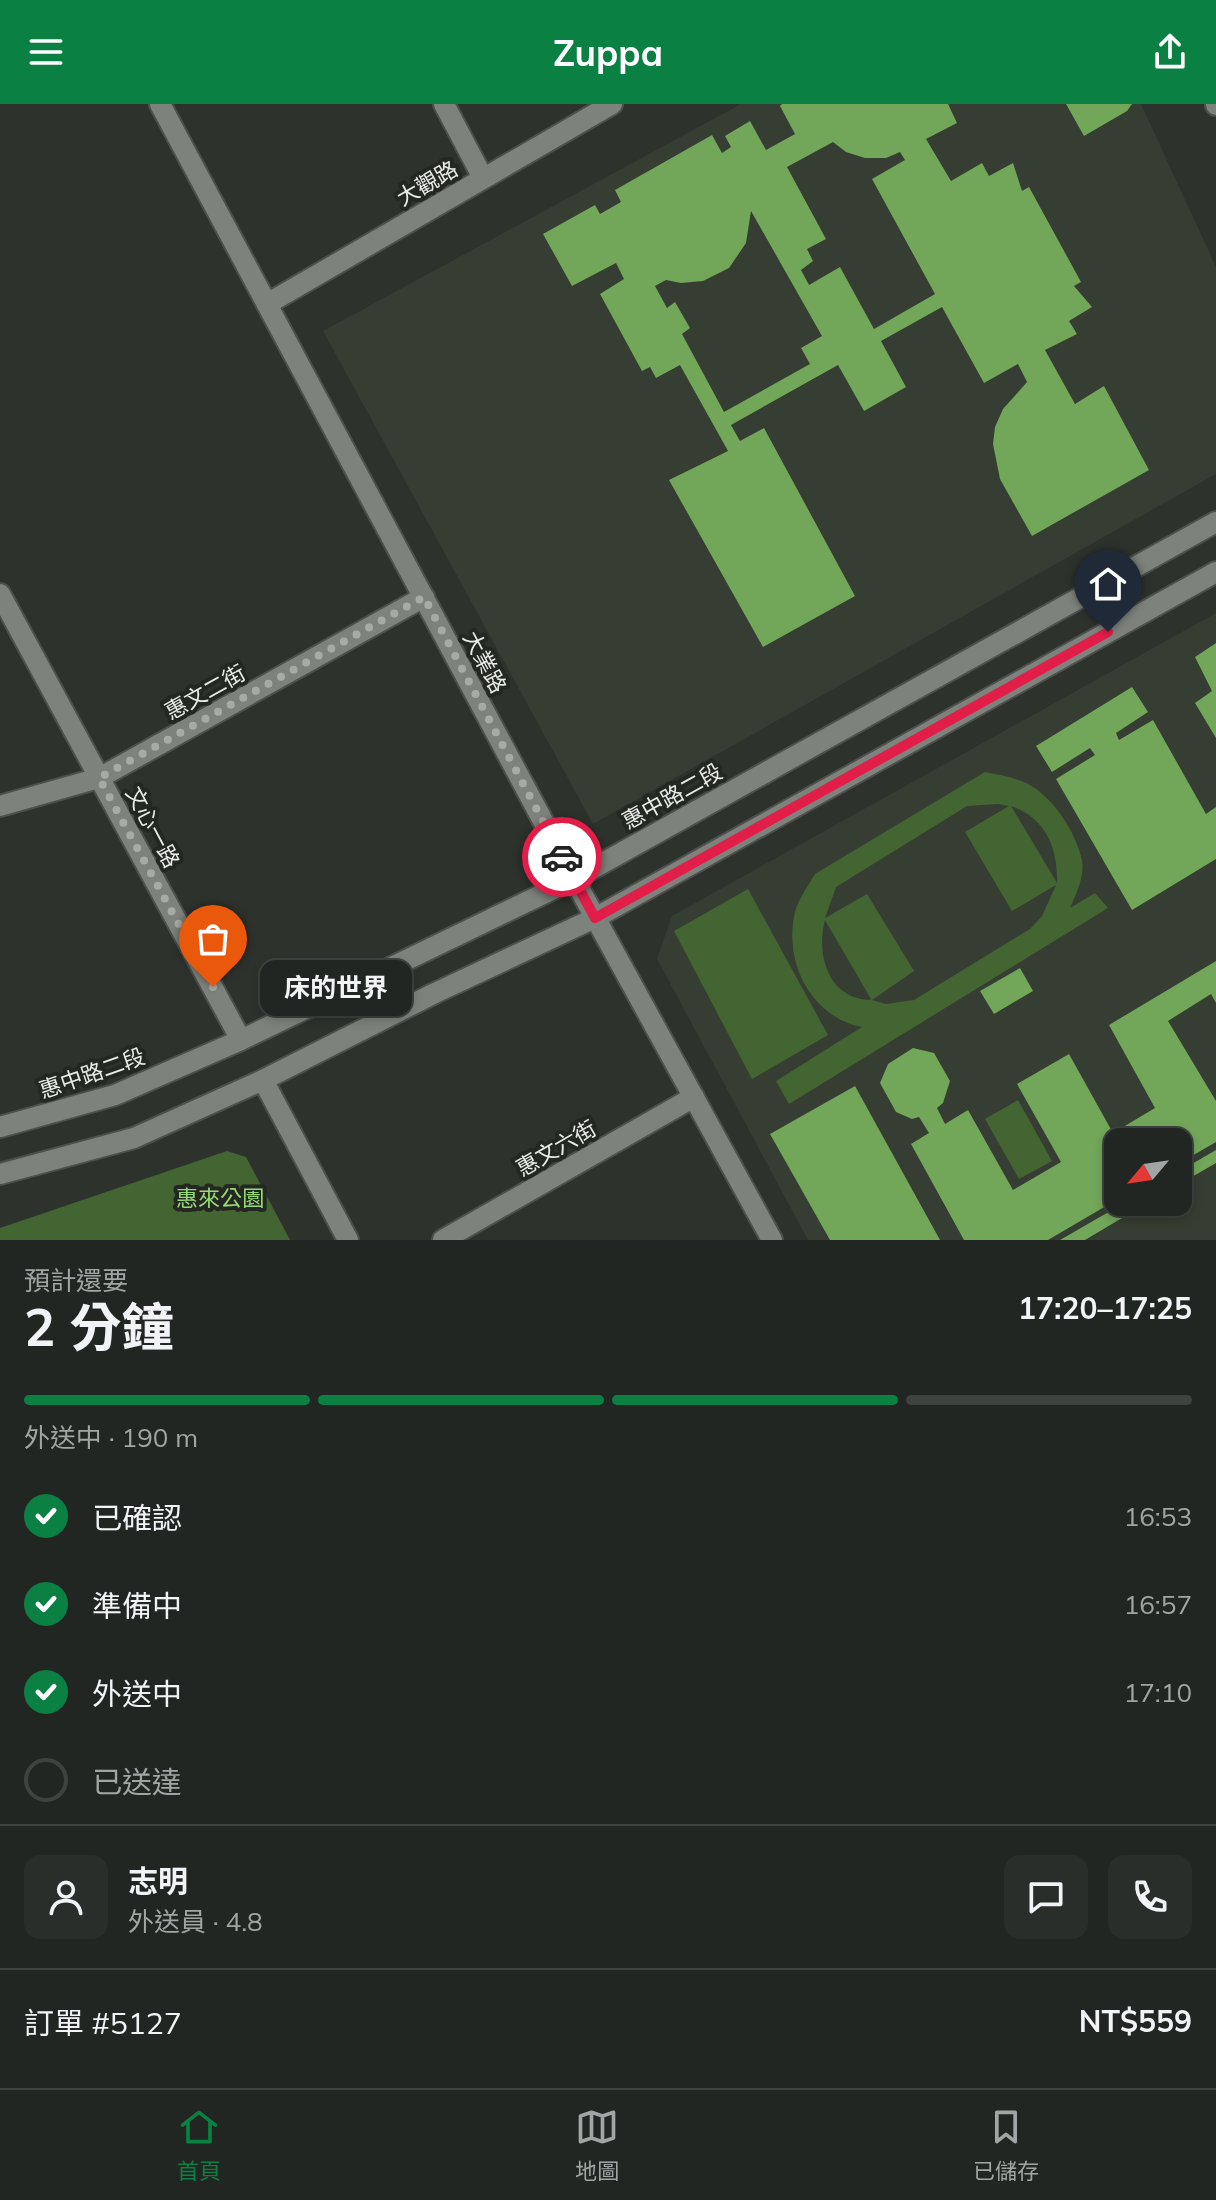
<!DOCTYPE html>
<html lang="zh-TW">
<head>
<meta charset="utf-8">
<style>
	:root { --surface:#222622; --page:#2a2e2a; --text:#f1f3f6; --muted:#a2a5a5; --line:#3f4340; --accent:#0b8043 }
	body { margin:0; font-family:Mulish,"Noto Sans TC",sans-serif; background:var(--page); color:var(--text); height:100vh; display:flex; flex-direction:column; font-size:30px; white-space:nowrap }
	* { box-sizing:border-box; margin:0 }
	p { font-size:26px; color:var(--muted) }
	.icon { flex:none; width:44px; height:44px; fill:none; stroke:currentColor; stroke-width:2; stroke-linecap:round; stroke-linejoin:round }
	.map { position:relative; height:1136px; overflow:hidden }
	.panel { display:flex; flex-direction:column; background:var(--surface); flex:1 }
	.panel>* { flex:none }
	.needle { width:52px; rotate:241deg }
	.tools { position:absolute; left:1104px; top:1024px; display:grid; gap:16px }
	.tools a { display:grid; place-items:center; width:88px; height:88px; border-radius:16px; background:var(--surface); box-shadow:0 4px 12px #0003,0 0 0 2px var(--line); font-size:40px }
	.pin { position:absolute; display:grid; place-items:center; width:68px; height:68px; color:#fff; margin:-82px -34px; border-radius:50% 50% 50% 0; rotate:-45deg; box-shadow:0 0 8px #0007 }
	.pin .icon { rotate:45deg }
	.courier { position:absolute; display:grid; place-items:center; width:80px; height:80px; margin:-40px; border:6px solid #e11d48; border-radius:50%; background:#fff; color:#222; box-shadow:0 2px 10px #0007 }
	.bubble { position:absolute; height:56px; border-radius:16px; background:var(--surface); box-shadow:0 4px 12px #0003,0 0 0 2px var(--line); font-size:26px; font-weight:700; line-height:56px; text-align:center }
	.overview em { font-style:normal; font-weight:700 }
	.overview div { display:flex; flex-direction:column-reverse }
	.overview { display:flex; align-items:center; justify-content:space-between; height:136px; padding:0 24px }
	h1 { font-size:52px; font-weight:700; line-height:60px }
	.bar { display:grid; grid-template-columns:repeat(4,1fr); gap:12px 8px; align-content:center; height:96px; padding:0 24px }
	.bar i { height:10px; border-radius:6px; background:var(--line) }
	.bar .on { background:var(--accent) }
	.bar p { grid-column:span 4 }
	.line { display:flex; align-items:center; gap:20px; padding:0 24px; border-top:2px solid var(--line) }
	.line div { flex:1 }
	.round { display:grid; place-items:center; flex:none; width:84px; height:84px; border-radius:16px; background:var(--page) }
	ol { padding:0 24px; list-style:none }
	li { display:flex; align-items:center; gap:24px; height:88px }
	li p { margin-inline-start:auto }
	li .icon { padding:8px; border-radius:50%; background:var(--accent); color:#fff; stroke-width:4 }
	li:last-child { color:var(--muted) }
	li i { width:44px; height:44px; border:4px solid var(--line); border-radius:50% }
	header { display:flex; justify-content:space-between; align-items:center; height:104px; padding:0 24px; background:var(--accent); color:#fff; font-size:36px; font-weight:700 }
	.dock { display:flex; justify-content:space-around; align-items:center; height:112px; border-top:2px solid var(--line); background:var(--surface); font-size:22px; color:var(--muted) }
	.dock a { display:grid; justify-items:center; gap:4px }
	.dock .on { color:var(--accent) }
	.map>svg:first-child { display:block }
	.built { fill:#363d32; fill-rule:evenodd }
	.green { fill:#436532; fill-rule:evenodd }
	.building { fill:#72a659; fill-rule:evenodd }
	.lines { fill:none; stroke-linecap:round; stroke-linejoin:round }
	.street-casing { stroke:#4d504c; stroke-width:24 }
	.secondary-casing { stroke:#4d504c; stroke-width:24 }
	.street { stroke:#7e827c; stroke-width:20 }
	.secondary { stroke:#7e827c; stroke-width:20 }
	.done { stroke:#a8aaa7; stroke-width:8; stroke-dasharray:0 14.4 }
	.route { stroke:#e11d48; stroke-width:10 }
	.labels { text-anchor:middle; stroke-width:8; stroke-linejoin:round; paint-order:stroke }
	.street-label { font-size:22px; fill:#e9ebe8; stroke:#242823 }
	.park-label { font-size:22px; fill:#96d974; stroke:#242823 }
</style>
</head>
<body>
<header><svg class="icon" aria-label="menu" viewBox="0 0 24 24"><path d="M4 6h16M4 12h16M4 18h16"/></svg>Zuppa<svg class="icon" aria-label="share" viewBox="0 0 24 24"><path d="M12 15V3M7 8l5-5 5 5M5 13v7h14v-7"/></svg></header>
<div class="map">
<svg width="1216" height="1136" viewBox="0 0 1216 1136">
	<rect width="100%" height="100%" fill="#2e322d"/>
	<g class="built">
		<path d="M741,0H1141L1216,163V370L593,720L323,227Z"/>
		<path d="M1216,509V1136H808L657,855L672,812ZM1118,1038H1178V1098H1118Z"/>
	</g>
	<g class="green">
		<path d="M985,668C999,671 1015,673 1028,680C1053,693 1076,728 1082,756C1085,772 1076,790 1070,804L1095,789L1108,804L789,1000L776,977L862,923C811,913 783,858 795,808C799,794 808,782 815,770ZM998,700L1009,702L965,728L1012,807L1056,781L1042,812L1030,825L914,896L886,900L872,896L914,867L867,790L825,814L836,783L967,702ZM1011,702C1046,714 1058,744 1057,779ZM825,816L871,895L870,896C828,894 816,851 825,816Z"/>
		<path d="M748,785L828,931L752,975L674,827Z"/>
		<path d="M1018,996L1052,1057L1019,1075L985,1015Z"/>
		<path d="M227,1047L246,1053L290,1136H0V1124Z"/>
	</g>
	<g class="building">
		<path d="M782,0H948L957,19L926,35L951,77L982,59L989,72L1013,59L1022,87L1029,83L1081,178L1074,182L1092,203L1069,217L1077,230L1045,246L1075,300L1104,282L1149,366L1032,432L1000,375L993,340L995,323L1003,305L1027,278L1018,260L984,279L942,203L881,237L906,283L864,307L838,261L731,321L740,337L764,324L855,492L763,543L669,376L728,347L680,261L656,274L650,263L642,267L600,190L624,175L616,159L572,182L543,130L595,101L600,110L621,98L615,86L712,31L722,49L731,43L725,32L750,17L766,46L795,30L780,2ZM833,38L846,48L865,54H886L900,48L905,56L872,75L935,190L874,225L840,163L809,181L801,166L813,157L807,145L826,135L787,63ZM751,107L822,232L801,244L810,260L724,308L682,230L690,224L675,198L667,204L655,182L666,176L681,179L703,177L729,164L746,139Z"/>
		<path d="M1066,0H1132L1127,7L1084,32Z"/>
		<path d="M1216,539V634L1195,599L1212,587L1195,553Z"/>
		<path d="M1132,583L1148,608L1116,629L1119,636L1153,616L1206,710L1216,703V755L1132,806L1056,675L1095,651L1090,644L1052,668L1036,642Z"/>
		<path d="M1216,857V899L1211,890L1168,917L1216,997V1038L1178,1060V1038H1118V1095L1048,1136H964L911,1040L929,1029L919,1013L912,1015L896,1008L880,979L888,960L913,944L934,949L950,977L943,999L937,1004L945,1020L968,1006L1013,1086L1061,1058L1017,980L1069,950L1113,1029L1155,1004L1109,921Z"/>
		<path d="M1020,864L1033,887L994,910L980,887Z"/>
		<path d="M855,982L940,1136H830L770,1030Z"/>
		<path d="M1216,1046V1059L1178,1081V1068Z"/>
		<path d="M1126,1098H1149L1085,1136H1060Z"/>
	</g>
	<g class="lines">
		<g class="street-casing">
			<g id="street">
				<path d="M160,0L574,775L772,1136"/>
				<path d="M444,0L483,74"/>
				<path d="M267,200L612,0"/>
				<path d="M0,490L241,936"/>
				<path d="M0,702L99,674L424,493"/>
				<path d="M263,976L348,1136"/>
				<path d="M443,1136L694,993"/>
			</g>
		</g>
		<g class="secondary-casing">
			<g id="secondary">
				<path d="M1216,0V1"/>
				<path d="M0,1023L115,991L241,936L574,775L1216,418"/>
				<path d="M0,1070L134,1034L263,976L435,889L595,814L1216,468"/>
			</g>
		</g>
		<use href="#street" class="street"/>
		<use href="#secondary" class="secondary"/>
	</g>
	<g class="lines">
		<path class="done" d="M213,883L99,674L424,493L562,753"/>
		<path class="route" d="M562,753L595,814L1108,528"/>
	</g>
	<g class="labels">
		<g class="street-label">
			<text transform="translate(427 79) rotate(-30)" y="8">大觀路</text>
			<text transform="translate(485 558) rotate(62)" y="8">大業路</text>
			<text transform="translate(205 588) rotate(-29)" y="8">惠文二街</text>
			<text transform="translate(672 692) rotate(-29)" y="8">惠中路二段</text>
			<text transform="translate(153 723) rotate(62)" y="8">文心一路</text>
			<text transform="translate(92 969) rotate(-19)" y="8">惠中路二段</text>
			<text transform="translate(556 1044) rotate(-30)" y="8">惠文六街</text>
		</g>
		<g class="park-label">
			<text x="220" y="1102">惠來公園</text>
		</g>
	</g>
</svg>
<div class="tools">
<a><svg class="needle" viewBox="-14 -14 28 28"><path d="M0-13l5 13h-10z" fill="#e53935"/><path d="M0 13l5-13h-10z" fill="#a2a5a5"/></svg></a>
</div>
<div class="pin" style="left:213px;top:883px;background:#ea580c"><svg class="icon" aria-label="bag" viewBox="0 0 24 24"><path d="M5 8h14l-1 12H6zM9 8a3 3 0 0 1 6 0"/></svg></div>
<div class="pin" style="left:1108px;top:528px;background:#1f2937"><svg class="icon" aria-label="home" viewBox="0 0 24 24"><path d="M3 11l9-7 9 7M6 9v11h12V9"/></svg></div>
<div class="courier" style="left:562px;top:753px"><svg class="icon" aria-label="car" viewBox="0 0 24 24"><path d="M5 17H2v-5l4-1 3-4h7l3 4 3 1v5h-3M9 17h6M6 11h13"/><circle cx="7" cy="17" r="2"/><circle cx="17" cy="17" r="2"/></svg></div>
<div class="bubble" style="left:260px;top:856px;width:152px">床的世界</div>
</div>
<section class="panel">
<div class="overview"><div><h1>2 分鐘</h1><p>預計還要</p></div><em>17:20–17:25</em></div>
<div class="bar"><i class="on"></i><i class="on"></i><i class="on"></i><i></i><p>外送中 · 190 m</p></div>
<ol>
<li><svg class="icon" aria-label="check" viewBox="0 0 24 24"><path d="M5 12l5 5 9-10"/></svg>已確認<p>16:53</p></li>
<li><svg class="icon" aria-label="check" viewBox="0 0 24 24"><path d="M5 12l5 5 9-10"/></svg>準備中<p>16:57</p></li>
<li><svg class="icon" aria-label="check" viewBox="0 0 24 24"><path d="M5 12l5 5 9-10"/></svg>外送中<p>17:10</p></li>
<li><i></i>已送達</li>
</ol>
<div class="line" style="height:144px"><a class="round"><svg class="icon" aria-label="person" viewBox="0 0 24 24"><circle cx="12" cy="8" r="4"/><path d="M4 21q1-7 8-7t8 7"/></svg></a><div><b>志明</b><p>外送員 · 4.8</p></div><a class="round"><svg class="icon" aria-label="chat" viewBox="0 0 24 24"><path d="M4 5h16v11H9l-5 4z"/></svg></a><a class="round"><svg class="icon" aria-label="phone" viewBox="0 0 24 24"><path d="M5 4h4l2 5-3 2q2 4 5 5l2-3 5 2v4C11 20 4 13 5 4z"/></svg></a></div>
<div class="line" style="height:104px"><div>訂單 #5127</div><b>NT$559</b></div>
</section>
<nav class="dock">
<a class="on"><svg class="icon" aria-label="home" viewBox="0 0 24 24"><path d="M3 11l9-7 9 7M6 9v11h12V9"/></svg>首頁</a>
<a><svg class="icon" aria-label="map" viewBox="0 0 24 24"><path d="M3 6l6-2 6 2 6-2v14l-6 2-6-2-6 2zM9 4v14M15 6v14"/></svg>地圖</a>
<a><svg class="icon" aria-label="saved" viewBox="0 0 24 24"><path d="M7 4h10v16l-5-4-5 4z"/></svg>已儲存</a>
</nav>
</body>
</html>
